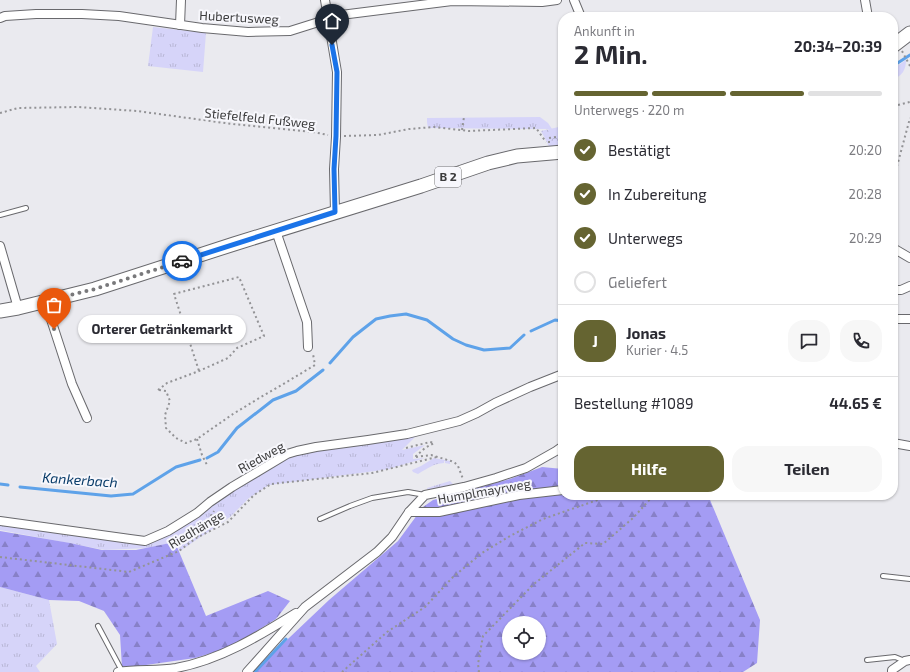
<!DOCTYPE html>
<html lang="de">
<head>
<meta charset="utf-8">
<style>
	:root { --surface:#fff; --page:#f7f7f7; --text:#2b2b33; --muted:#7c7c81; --line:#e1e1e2; --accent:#656431 }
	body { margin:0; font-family:"Exo 2",sans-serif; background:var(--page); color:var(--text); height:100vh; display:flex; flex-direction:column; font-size:15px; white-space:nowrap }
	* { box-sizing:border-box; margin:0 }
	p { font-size:13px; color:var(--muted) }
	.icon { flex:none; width:22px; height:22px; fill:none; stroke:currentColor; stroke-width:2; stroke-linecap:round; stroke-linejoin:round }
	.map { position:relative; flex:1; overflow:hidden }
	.panel { position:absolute; left:558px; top:12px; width:340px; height:488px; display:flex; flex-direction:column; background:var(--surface); border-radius:16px; box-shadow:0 1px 3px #0004 }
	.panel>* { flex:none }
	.buttons { position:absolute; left:502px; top:616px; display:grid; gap:8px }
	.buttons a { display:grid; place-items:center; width:44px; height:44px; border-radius:50%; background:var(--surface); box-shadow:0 1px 3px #0004; font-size:20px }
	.pin { position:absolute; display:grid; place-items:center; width:34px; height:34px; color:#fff; margin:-41px -17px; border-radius:50% 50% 50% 0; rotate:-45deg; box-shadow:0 0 4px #0007 }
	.pin .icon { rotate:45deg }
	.courier { position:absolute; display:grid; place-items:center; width:40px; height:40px; margin:-20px; border:3px solid #1a73e8; border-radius:50%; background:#fff; color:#222; box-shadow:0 1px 5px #0007 }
	.bubble { position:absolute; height:28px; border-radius:14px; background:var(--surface); box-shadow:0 1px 3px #0004; font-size:13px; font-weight:700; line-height:28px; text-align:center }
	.summary em { font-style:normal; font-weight:700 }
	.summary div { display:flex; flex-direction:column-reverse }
	.summary { display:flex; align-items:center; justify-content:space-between; height:68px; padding:0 16px }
	h1 { font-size:26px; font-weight:700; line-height:30px }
	.bar { display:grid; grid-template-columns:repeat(4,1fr); gap:6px 4px; align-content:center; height:48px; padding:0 16px }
	.bar i { height:5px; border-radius:3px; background:var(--line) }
	.bar .on { background:var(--accent) }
	.bar p { grid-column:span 4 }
	.line { display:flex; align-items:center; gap:10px; padding:0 16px; border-top:1px solid var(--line) }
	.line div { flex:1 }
	.round { display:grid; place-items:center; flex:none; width:42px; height:42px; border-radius:16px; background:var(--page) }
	ol { padding:0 16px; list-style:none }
	li { display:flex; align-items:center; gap:12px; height:44px }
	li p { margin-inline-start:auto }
	li .icon { padding:4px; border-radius:50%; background:var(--accent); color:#fff; stroke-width:4 }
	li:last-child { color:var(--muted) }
	li i { width:22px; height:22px; border:2px solid var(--line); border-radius:50% }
	.action { display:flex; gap:8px; margin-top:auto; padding:8px 16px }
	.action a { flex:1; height:46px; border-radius:16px; background:var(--accent); color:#fff; font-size:16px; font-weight:700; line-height:46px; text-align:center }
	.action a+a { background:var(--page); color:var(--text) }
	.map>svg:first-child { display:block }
	.grass { fill:url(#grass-tufts) }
	.forest { fill:url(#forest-firs); fill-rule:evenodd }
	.park { fill:url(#park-crowns) }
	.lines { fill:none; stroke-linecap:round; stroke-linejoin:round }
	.stream { stroke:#5ea2e9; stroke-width:3 }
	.lane-casing { stroke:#69696d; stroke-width:6 }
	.street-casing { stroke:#69696d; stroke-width:10 }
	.primary-casing { stroke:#69696d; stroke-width:15 }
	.path { stroke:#939396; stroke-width:2; stroke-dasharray:2 3; stroke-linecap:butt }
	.lane { stroke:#fff; stroke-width:4 }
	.street { stroke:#fff; stroke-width:8 }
	.primary { stroke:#fff; stroke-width:13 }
	.done { stroke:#79797b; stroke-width:4; stroke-dasharray:0 7.2 }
	.route { stroke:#1a73e8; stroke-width:5 }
	.labels { text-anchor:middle; stroke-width:4; stroke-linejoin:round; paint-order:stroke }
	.shield { fill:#f7f7fc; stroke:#747476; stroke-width:1 }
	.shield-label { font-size:12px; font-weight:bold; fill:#3c3c3d }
	.street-label { font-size:13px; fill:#3c3c3d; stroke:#f7f7fc }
	.water-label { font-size:14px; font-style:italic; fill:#093c69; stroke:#f7f7fc }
</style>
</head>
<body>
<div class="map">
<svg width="910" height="672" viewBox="0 0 910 672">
	<defs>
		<pattern id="grass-tufts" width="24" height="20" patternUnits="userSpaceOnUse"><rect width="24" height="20" fill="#d6d4f9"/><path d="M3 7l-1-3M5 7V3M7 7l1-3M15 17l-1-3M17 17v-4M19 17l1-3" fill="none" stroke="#b9b7d6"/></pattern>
		<pattern id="forest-firs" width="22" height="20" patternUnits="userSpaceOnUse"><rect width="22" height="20" fill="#a49cf4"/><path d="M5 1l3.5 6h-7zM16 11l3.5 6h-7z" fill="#8780c7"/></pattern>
		<pattern id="park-crowns" width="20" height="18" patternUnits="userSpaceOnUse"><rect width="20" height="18" fill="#d6d4f9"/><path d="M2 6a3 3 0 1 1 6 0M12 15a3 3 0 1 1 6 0" fill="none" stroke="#b9b7d6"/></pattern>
	</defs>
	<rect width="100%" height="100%" fill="#eaeaef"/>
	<g class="grass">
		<path d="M153,27L206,33L203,72L148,66Z"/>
		<path d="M906,60C906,70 902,76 893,79V69Z"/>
		<path d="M540,117L548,123L552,129L428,128L427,122V118Z"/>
		<path d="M419,433L402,450L425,445L413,454V459L425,458L389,469L368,472L269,485L249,498L230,517L180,551L175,542L147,548L105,550L0,530V522L144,545L213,504L257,475L281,461L300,453L336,448Z"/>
		<path d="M434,458L450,461V464L445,463V461H444V463C433,464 428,468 418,474L413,472L412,470L421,466Z"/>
		<path d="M450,481L453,484L428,491L427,488Z"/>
		<path d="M0,587L49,600L57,644L36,666L40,672H0Z"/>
	</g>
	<g class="forest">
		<path d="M542,467L563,469V495H708L760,620L757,663L743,672H256L270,656L329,600L398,541L423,507L433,500L510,479ZM509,623H539V653H509Z"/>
		<path d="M0,531L70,543L102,550H136L175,542L206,616L268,591L290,601L276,619L252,634L222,650L195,658L139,666L122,667L120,635L104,611L79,601L49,600L0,587Z"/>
	</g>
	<path class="park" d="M563,126V150L552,152L541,131Z"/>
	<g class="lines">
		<g class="stream">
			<path d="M893,66L910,55"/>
			<path d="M531,331L555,320L563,321"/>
			<path d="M330,363L353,337L376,319L390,316L406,314L427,320L453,339L466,345L484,350L510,348L524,335"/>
			<path d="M207,458L218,452L237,428L273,400L296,391L323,370"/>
			<path d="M0,484L8,485"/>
			<path d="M20,487L111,496L133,494L176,467L200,460"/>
			<path d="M255,672L286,639"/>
		</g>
		<g class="lane-casing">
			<g id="lane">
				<path d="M0,215L26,208"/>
				<path d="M320,519L350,506L372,498L408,492L425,495"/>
				<path d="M883,576L910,579"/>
				<path d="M98,626L122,671"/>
				<path d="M867,660L895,657L905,661"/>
			</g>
		</g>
		<g class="street-casing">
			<g id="street">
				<path d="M325,0L337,72L336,137L334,169L335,212"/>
				<path d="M574,0L581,17"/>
				<path d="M865,0L868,17"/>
				<path d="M0,18L5,16L36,14H82L119,16L202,28L248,32L290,31L341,15L452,1L542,2L557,0"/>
				<path d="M180,25L181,0"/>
				<path d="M276,231L307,322L308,347"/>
				<path d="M0,246L18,308"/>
				<path d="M893,248L910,258"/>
				<path d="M893,290H901L910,286"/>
				<path d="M45,301L72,384L87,418"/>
				<path d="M893,319H910"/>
				<path d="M893,443L910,446"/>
				<path d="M409,512H439L519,495L563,490"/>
				<path d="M0,521L130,539L145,541L168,531L197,513L210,502L232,487L287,454L297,451L316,447L368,440L407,434L459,421L477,413L495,403L530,387L563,374"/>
				<path d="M118,672C137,669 157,671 176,668C220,660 259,636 296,613"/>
				<path d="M247,672L305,607L377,552L392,537L409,512L425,495L464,487L496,478L526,468L556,451L563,446"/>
				<path d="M892,672V670L905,661L910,660"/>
			</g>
		</g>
		<g class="primary-casing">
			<g id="primary">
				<path d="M893,46L910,33"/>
				<path d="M0,311L18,308L95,289L234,244L421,186L488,163L517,156L563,152"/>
			</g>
		</g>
		<g class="path">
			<path d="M902,51L910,66"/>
			<path d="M898,105L910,102"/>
			<path d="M0,113L18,108L78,107L137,111L232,124L313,132L328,135"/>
			<path d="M462,130L464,117"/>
			<path d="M344,136L378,135L409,129L434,127L469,131L536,128L546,142"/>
			<path d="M549,143V138L563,136"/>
			<path d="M893,181L910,118"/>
			<path d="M158,390L167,383L199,371L228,358L237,348L264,336L239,277L174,294L199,371"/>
			<path d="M159,390L166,391L170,401L165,415L166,428L176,438L186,443L197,439L233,414L261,397L285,383L315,365L313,354"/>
			<path d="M197,439L202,455L207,465"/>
			<path d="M406,448L430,442L434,443L425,448L416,456V457"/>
			<path d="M416,457L431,455L451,461L455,463L458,466L463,479"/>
			<path d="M197,537L214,511"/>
			<path d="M0,557L129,572L179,551L196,538L228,522L254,495L271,484L372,473L437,457"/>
			<path d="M342,672L387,632L425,607L453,577L482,553L510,536L543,519L612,495"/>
			<path d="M479,672L478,664L483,636L534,584L585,543L603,544L633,518L654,495"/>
		</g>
		<use href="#lane" class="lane"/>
		<use href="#street" class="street"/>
		<use href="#primary" class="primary"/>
	</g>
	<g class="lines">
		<path class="done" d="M54,329L45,301L95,289L182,261"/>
		<path class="route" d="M182,261L335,212L334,169L336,136L337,72L332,45"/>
	</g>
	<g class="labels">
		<rect class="shield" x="435" y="167" width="26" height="20" rx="3"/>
		<g class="shield-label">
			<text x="448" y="181">B 2</text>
		</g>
		<g class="street-label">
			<text transform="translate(239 17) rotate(3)" y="5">Hubertusweg</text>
			<text transform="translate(260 118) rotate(6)" y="5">Stiefelfeld Fußweg</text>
			<text transform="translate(261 457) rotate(-29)" y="5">Riedweg</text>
			<text transform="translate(484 491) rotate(-10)" y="5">Humplmayrweg</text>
			<text transform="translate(196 529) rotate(-31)" y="5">Riedhänge</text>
		</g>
		<g class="water-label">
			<text transform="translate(80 480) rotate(4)" y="5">Kankerbach</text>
		</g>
	</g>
</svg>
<div class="buttons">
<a><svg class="icon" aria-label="locate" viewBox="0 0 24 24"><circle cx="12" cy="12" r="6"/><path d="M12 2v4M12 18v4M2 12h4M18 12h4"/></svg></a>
</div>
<div class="pin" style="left:54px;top:329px;background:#ea580c"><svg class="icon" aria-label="bag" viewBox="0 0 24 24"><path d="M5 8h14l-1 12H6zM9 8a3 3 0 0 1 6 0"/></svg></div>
<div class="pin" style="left:332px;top:45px;background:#1f2937"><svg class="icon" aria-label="home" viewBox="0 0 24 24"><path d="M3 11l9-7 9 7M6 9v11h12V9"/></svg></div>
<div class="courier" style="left:182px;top:261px"><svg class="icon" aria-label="car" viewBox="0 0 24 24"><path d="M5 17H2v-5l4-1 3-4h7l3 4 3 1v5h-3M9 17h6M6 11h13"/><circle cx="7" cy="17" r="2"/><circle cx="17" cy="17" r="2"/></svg></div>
<div class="bubble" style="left:78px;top:315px;width:168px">Orterer Getränkemarkt</div>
<section class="panel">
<div class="summary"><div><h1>2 Min.</h1><p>Ankunft in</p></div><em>20:34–20:39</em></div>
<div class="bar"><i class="on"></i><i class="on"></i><i class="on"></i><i></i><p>Unterwegs · 220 m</p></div>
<ol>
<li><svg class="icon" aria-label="check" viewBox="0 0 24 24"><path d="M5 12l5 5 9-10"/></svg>Bestätigt<p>20:20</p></li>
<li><svg class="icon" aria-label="check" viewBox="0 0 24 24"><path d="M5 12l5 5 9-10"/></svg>In Zubereitung<p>20:28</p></li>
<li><svg class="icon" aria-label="check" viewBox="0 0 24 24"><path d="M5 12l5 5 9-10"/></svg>Unterwegs<p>20:29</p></li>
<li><i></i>Geliefert</li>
</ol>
<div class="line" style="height:72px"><b class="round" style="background:var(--accent);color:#fff">J</b><div><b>Jonas</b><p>Kurier · 4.5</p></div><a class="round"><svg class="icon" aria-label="chat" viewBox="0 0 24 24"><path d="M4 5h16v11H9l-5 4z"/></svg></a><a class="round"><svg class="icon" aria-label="phone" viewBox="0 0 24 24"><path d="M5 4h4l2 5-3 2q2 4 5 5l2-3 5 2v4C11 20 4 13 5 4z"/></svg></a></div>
<div class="line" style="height:52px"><div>Bestellung #1089</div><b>44.65 €</b></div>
<div class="action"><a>Hilfe</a><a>Teilen</a></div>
</section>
</div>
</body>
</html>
